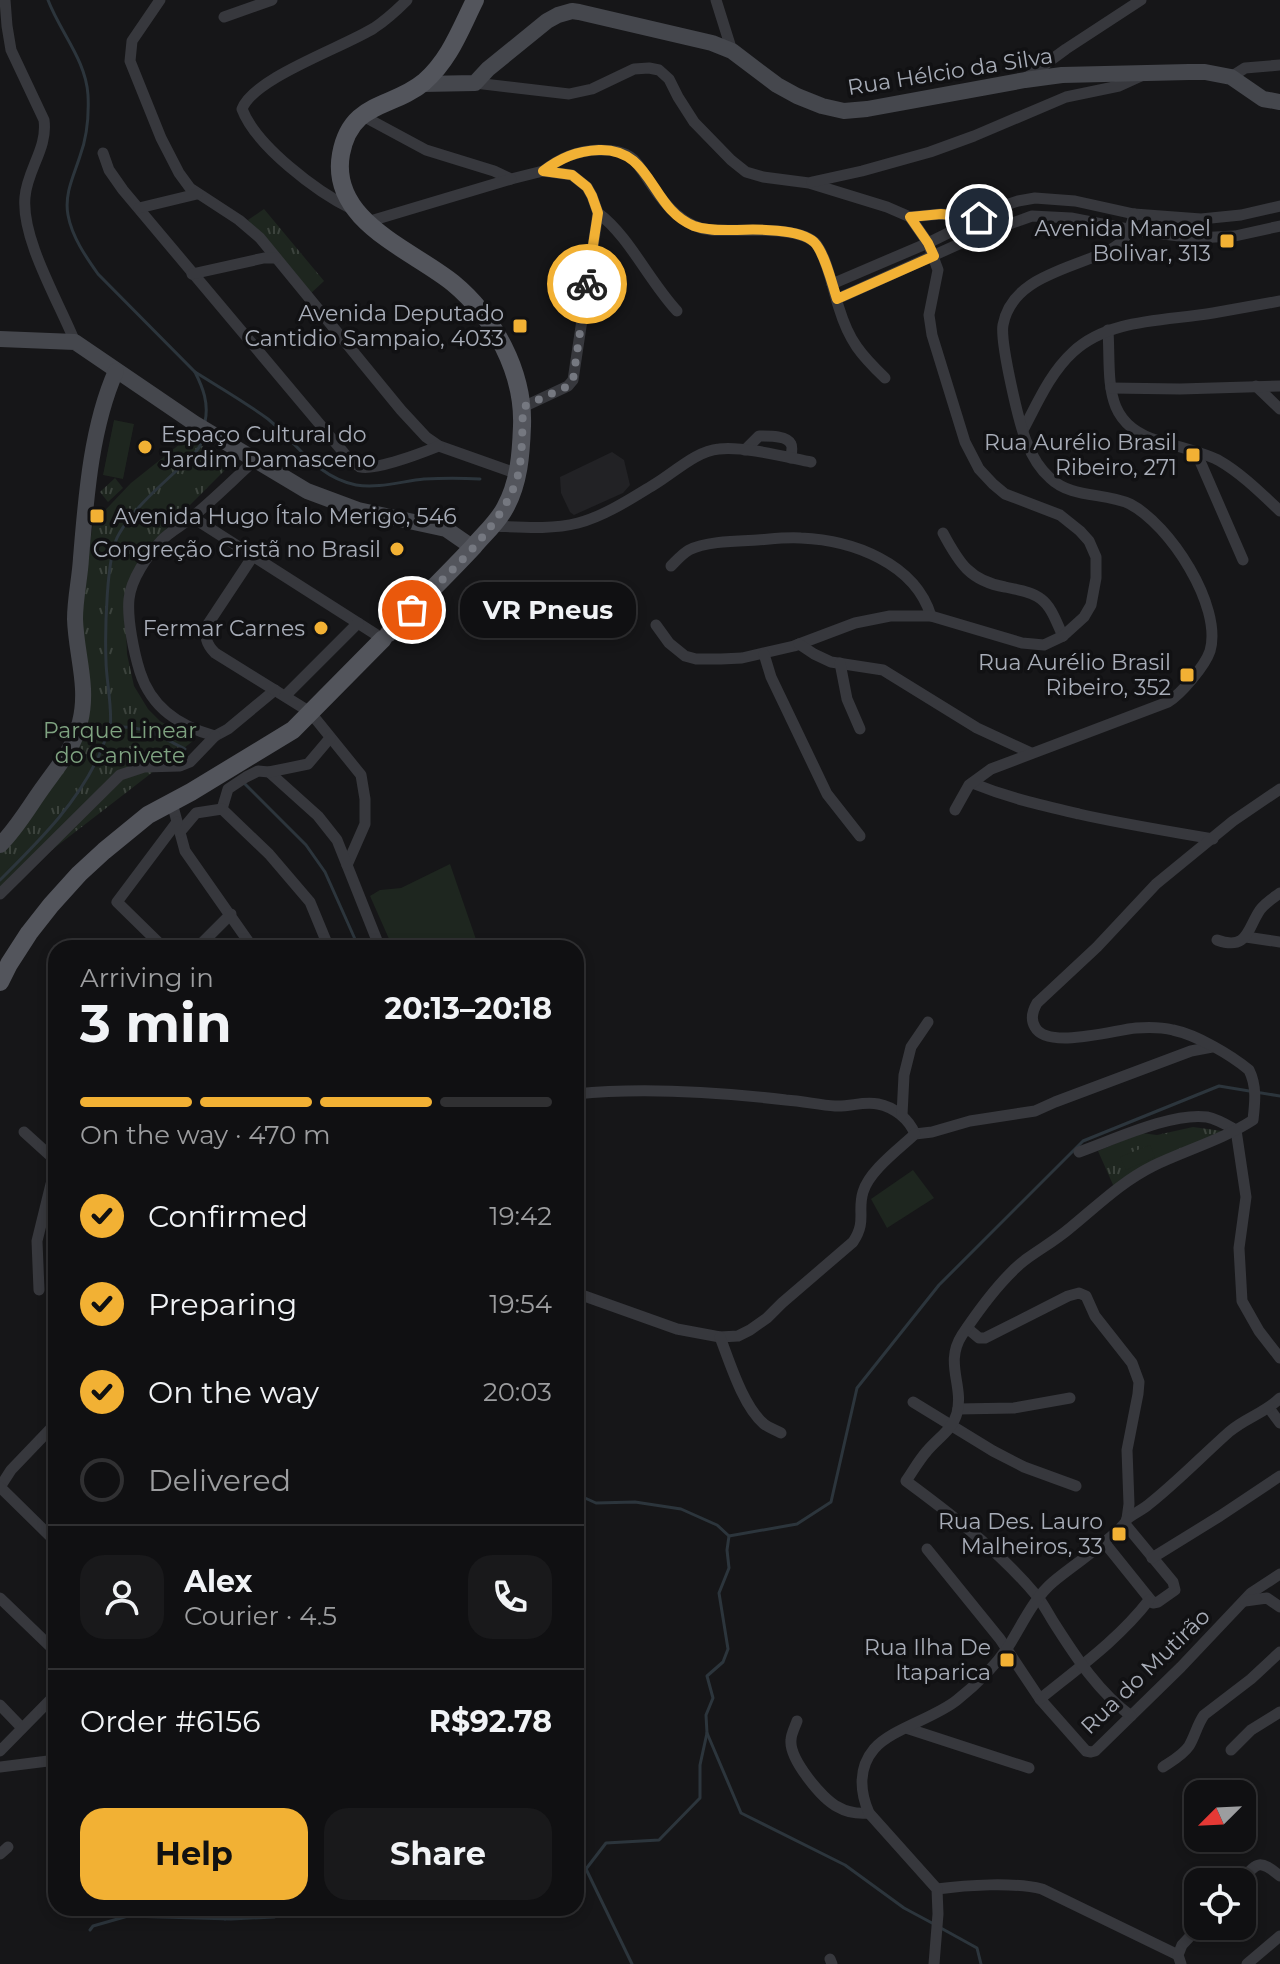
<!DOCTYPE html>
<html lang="en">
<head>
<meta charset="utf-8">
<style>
	:root { --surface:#101012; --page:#19191b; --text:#f1f3f6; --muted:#9c9d9f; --line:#303032; --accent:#f2b134 }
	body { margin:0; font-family:Montserrat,sans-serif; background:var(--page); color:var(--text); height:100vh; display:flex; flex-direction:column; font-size:30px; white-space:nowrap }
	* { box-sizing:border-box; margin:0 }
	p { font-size:26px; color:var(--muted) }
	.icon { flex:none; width:44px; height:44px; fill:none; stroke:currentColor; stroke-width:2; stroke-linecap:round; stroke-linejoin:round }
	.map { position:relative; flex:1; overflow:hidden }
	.details { position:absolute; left:48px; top:940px; width:536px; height:976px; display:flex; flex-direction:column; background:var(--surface); border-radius:24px; box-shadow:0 4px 12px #0003,0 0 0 2px var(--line) }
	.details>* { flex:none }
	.needle { width:52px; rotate:246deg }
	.tools { position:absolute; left:1184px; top:1780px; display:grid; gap:16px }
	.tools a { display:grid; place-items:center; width:72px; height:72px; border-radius:16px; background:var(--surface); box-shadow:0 4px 12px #0003,0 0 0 2px var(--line); font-size:40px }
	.pin { position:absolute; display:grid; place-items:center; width:68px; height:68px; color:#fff; margin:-34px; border:4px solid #fff; border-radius:50%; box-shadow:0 2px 8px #0007 }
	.courier { position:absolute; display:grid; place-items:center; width:80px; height:80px; margin:-40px; border:6px solid #f2b134; border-radius:50%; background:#fff; color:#222; box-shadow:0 2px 10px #0007 }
	.bubble { position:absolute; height:56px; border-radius:24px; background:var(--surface); box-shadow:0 4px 12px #0003,0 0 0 2px var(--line); font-size:26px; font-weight:700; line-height:56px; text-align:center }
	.head em { font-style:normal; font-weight:700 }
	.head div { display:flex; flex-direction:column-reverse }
	.head { display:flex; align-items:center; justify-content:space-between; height:136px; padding:0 32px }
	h1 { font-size:52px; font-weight:700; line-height:60px }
	.bar { display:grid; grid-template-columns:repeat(4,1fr); gap:12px 8px; align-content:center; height:96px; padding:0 32px }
	.bar i { height:10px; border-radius:6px; background:var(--line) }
	.bar .active { background:var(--accent) }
	.bar p { grid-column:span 4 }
	.line { display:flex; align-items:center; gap:20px; padding:0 32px; border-top:2px solid var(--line) }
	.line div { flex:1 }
	.round { display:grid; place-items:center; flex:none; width:84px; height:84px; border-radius:24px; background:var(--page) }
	ol { padding:0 32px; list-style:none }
	li { display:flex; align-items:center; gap:24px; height:88px }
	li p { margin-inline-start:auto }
	li .icon { padding:8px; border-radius:50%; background:var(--accent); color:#111; stroke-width:4 }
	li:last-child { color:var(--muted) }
	li i { width:44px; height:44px; border:4px solid var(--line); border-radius:50% }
	.button { display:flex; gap:16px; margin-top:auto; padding:16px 32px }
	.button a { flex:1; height:92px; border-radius:24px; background:var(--accent); color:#111; font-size:32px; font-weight:700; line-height:92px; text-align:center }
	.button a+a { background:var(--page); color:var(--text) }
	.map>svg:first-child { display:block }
	.built { fill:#222225 }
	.grass { fill:url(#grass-tufts) }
	.pitch { fill:#1e261f }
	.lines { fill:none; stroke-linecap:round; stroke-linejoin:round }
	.stream { stroke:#2c353c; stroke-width:3 }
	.street { stroke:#37383d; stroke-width:11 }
	.secondary { stroke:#45474d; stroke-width:16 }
	.primary { stroke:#53555c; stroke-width:18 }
	.done { stroke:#757880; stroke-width:8; stroke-dasharray:0 14.4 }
	.route { stroke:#f2b134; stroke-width:10 }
	.poi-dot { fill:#f2b134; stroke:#111113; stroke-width:3 }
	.labels { text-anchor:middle; stroke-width:7; stroke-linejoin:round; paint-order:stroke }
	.street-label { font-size:22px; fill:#a8adb8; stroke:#111113 }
	.poi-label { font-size:22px; fill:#a8adb8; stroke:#111113; text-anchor:end }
	.park-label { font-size:22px; fill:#7fa381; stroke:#111113 }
</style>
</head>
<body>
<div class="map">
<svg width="1280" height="1964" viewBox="0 0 1280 1964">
	<defs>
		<pattern id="grass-tufts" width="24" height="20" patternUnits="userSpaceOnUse" patternTransform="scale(2)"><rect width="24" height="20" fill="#1e261f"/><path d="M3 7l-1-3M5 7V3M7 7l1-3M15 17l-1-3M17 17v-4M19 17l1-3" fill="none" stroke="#3c433d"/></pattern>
	</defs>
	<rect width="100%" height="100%" fill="#161618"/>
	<path class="built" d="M612,452L624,460L630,485L623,493L574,515L570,512L561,493L560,477Z"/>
	<g class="grass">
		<path d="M264,209L324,281L308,296L248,220Z"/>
		<path d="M190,436L228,467L157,538L138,560L130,596L126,627L127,654L134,686L148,709L160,721L193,741L0,890V846L85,713L82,635L84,584L93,523L131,483Z"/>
		<path d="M115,478L123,488L108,502L100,492Z"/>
		<path d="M1193,1127L1222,1131L1114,1187L1098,1151L1141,1133L1157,1135Z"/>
	</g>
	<g class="pitch">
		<path d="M114,420L134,424L123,479L103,475Z"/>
		<path d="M450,864L479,948H393L370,896L380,890L401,888Z"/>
		<path d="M1150,1145L1155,1157L1126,1170L1120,1157Z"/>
		<path d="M913,1170L934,1198L887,1228L871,1199Z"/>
	</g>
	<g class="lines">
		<g class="stream">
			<path d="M48,0C60,32 86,60 88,95C89,115 87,137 80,156C74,175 64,194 68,215C72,237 86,257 98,274L195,372C203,388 209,403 205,422"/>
			<path d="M195,372C219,387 245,402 268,419C297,443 316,477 356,485C378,489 403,481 424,479C443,478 462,478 480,479"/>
			<path d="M110,728C138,723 160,736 185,749"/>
			<path d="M244,783L306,845L325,872L359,948"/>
			<path d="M0,880C39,841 79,802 101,751C103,744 108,735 110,728C113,711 106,679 106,661C105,635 106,554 119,534C136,504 169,479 194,454L200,446L203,434"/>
			<path d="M576,1494L596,1503L635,1502L681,1509L717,1525L729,1536L727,1550L729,1568L719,1593L728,1649L723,1662L707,1676L713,1698L706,1715L707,1733L700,1765V1798L659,1840L606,1843L586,1869"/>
			<path d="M729,1536L797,1524L831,1502L857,1388L939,1285L1083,1141L1219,1086L1280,1096"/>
			<path d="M707,1733L741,1813L845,1865L904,1908L932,1923"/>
			<path d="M586,1869L632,1964"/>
			<path d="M576,1872L586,1869"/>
			<path d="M223,1908L225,1919"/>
			<path d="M939,1927L977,1948L981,1964"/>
			<path d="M90,1930L93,1926L128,1916L231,1919L274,1917L296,1908"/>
		</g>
		<g class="street">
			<path d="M5,0L7,26L11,50L44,120C48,148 27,170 25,197C21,239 59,302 75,342"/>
			<path d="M160,0L132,41L130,61L161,138L179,173L190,188L239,220L260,238L401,410L426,437L439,446L518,474"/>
			<path d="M716,0L732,51"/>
			<path d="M224,17L272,0"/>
			<path d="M1231,77L1245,68L1280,65"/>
			<path d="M1025,79L1066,49L1141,0"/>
			<path d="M475,83L569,94L592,89L634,69L649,68L659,70L669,79L678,97L694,122L731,160L746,172L763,177L809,183L887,207L910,217L941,214L979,218"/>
			<path d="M361,115L426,150L494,171L511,179L543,171L572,175L587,187L592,196L598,213L573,380L568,386L523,407"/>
			<path d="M103,153L109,170L123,190L349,459C349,460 359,466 360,467C375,471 424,452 439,446"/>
			<path d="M543,171C560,158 576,151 598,150C611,150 623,151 633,159C640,166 645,175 651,184C665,205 684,228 711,230C735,232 801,224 817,245C828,261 833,291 839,308C849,341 861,355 885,378"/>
			<path d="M812,182L862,171L930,152L974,136L1066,97L1119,86L1141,76"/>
			<path d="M139,208L197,194"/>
			<path d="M352,209C317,192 256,146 242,109C253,78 344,47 374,28C386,20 397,10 407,0"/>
			<path d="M598,213C629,236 649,281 677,311"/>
			<path d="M367,222L511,179"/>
			<path d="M192,274L264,258H275"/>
			<path d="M832,284L928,243L1003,206L1018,201L1035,198L1075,201L1134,214L1201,219L1241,215L1280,206"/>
			<path d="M837,299L979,235L1032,216L1071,218L1138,231L1196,238L1235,236L1280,226"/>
			<path d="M1108,330C1111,380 1101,424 1159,441C1179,447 1200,451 1218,460C1241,473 1261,493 1280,511"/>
			<path d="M1256,386L1280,409"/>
			<path d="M1111,388L1180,389L1280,386"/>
			<path d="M1023,430C1037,404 1050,373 1073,352C1109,318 1167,321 1213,313C1235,309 1258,305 1280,301"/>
			<path d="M745,450L759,436C767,436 787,435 791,444C793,447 791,455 791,458"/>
			<path d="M1196,452L1243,560"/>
			<path d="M254,461C233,480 212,501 190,519C181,526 169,532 161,541C147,556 131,579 129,599C127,619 134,653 140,672C151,707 180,727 215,736L228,729L275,690"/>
			<path d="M192,517L383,639"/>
			<path d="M492,526C520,527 551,530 578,523C605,516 632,498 655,484C675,472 696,451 719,449C743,446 786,457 811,462"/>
			<path d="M943,533C959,563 970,581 1005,587C1017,590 1031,591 1041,599C1052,607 1057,624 1063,636"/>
			<path d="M253,556L208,624C204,636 206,644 215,653L310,712L361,775L365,799V824L347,865L380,948"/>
			<path d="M671,566C677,560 682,554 689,550C706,541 739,541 757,540C771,539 786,537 801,538C852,540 915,563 931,616"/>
			<path d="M656,625L669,643L685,656L696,659H721L742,658L794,646L855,623L890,616H931L1022,643L1044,645L1063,636L1084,617L1091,605L1096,578V557L1089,541L1080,531L1060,515L1005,494L993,484L979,469L965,442L932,335L929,315L938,270L928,243L910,217"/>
			<path d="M799,644L814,654L831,662L883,670L977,728L1031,753"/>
			<path d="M764,654L771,677L827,794L860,836"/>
			<path d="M840,663L847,699L860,729"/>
			<path d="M285,696L358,623"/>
			<path d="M269,772L318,816L337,840L347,865"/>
			<path d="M972,783C1009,798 1040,805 1079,814C1123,824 1168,831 1213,839"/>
			<path d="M172,803L185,851L253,948"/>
			<path d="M222,809L228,789L246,777L258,771L269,772L308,764L330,738"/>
			<path d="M955,810L969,785L991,769L1168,702C1181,694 1205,666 1210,651C1223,606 1169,524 1130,504C1104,492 1072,499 1050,478C1040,469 1032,456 1027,443C1019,425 1000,342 1003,325C1011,281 1061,271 1096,256C1105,252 1115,249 1122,241C1129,233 1132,224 1134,214"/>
			<path d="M180,832L196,813L222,809L269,854L310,902L329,948"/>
			<path d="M0,894L120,775L144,767L180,766L190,762L215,736"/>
			<path d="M1246,937L1280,942"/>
			<path d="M1217,940C1248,951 1247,929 1260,910C1265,903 1273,898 1280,893"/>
			<path d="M164,948L117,902L177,822"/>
			<path d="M197,948L231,914"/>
			<path d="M576,1094C645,1087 717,1092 786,1100C803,1101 819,1105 835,1106C850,1107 863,1101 878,1104C894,1107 909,1119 915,1134L932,1132L970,1121L1035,1111L1055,1102L1191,1051L1212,1047"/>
			<path d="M902,1115L904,1075L911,1047L928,1022"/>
			<path d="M24,1132L56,1161"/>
			<path d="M1079,1152C1113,1140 1172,1112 1207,1117C1217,1119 1227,1125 1236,1130L1246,1197L1239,1248L1242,1301L1259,1331L1280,1358"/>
			<path d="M39,1290L37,1241L51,1184L56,1180"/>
			<path d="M576,1293L677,1329L720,1337L738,1336L750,1330L767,1318L782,1303L853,1242C867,1221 857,1212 863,1192C869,1171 899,1149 915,1134"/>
			<path d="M967,1328L979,1338H985L1068,1296L1079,1293L1086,1296L1095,1316L1132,1363L1139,1382L1138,1394L1127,1450L1129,1504L1127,1519"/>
			<path d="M720,1337C730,1363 743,1406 764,1424C769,1428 776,1430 781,1433"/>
			<path d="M913,1402L993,1451L1024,1467L1076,1486"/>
			<path d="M1269,1408L1280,1423"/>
			<path d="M958,1409L1014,1408L1070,1398"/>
			<path d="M0,1487L11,1470L56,1423"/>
			<path d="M0,1487L56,1542"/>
			<path d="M1104,1542L1153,1603L1158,1602L1175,1590L1173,1582L1125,1524"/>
			<path d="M927,1549L1000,1639L1040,1699L1086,1751L1091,1752L1095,1751L1181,1667L1251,1593L1280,1574"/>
			<path d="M1152,1558L1220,1516L1280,1476"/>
			<path d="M0,1598L56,1652"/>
			<path d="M1245,1601L1267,1598L1280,1607"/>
			<path d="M1040,1699C1078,1668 1119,1639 1149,1600"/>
			<path d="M0,1705L22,1728"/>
			<path d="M1131,1716C1099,1692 1077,1659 1056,1626C1049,1616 1044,1604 1036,1595C999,1551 952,1515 906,1481C913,1471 919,1460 927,1451C938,1438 953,1429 957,1413C964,1385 944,1363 962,1335C978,1311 1002,1278 1025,1260C1040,1249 1056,1240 1070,1228C1097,1206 1121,1182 1153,1166C1186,1150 1222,1140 1253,1120C1255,1103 1257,1086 1249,1070C1231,1055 1197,1035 1173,1030C1161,1027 1148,1027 1136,1028C1114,1030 1047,1050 1035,1027C1030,1019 1033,1010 1037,1003L1097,947L1156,884L1233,821L1280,789"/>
			<path d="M797,1721C795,1727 791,1734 791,1740C789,1759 822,1799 838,1807C848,1813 857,1814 869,1813"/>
			<path d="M906,1728L1029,1768"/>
			<path d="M1231,1750L1251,1730L1280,1712"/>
			<path d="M0,1751L56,1694"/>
			<path d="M0,1767L56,1760"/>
			<path d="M1163,1767C1172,1761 1183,1755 1189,1746C1195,1736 1197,1725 1204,1715L1251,1679L1280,1652"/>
			<path d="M0,1854L8,1847"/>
			<path d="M1240,1882C1257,1863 1258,1858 1280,1876"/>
			<path d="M937,1889C967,1885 1013,1882 1042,1889L1178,1955"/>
			<path d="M830,1959L832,1964"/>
			<path d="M934,1964L938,1914L937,1889L869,1813C860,1792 858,1768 874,1749C891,1729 935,1718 957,1700C976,1685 995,1666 1008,1647C1022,1625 1033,1599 1053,1582C1074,1564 1107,1544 1124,1524C1126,1523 1126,1520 1127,1519C1133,1514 1142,1510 1148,1505C1176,1483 1202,1456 1229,1432C1245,1418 1265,1413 1280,1398"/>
			<path d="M1181,1964L1178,1955L1182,1945L1200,1926"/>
			<path d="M1247,1964L1280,1936"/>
		</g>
		<g class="secondary">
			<path d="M422,84L475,83L488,69L547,21L558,15L572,11L579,12L712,43L732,51L777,85L797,96L822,106L844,111L867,109L1025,80L1062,75L1189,72H1205L1231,77L1263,99L1280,102"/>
			<path d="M0,339L75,342L194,423L307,491L358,510L446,529L472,547"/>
			<path d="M0,845C18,827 30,805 44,786C59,765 74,748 80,722C89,687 76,654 75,619C75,598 80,578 81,558C86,498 91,427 116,371"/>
		</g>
		<g class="primary">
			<path d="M389,633C417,604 446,576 474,546C484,534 497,523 505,508C519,483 521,454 522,426C524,372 494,317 453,283C411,249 329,221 341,154C351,100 392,109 424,82C450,59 460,30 475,0"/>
			<path d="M0,982L9,964L29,933L51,905L79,874L104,851L148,815L191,792L293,730L383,639"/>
		</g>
	</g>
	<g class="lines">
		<path class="done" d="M412,610C448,573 504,526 518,475C523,453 522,429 523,407L568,386L573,380L587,284"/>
		<path class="route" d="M587,284L598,213L592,196L587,187L572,175L543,171C561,158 576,151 599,150C653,148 650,209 694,226C708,231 723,230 737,230C756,229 800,229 814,242C825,253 832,284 837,299L934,256L928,243L910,217L941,214L979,218"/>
	</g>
	<g class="poi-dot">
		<rect x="1219" y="233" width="16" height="16" rx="4"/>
		<rect x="512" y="318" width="16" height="16" rx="4"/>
		<circle cx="145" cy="447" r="8"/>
		<rect x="1185" y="447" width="16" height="16" rx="4"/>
		<rect x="89" y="508" width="16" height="16" rx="4"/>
		<circle cx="397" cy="549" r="8"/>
		<circle cx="321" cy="628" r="8"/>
		<rect x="1179" y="667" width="16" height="16" rx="4"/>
		<rect x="1111" y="1526" width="16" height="16" rx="4"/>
		<rect x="999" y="1652" width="16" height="16" rx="4"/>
	</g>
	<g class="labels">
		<g class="street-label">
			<text transform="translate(950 71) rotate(-9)" y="8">Rua Hélcio da Silva</text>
			<text transform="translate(1145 1671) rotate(-44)" y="8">Rua do Mutirão</text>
		</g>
		<g class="poi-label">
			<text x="1211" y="236">Avenida Manoel<tspan x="1211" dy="25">Bolivar, 313</tspan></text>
			<text x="504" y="321">Avenida Deputado<tspan x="504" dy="25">Cantidio Sampaio, 4033</tspan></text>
			<text x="161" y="442" text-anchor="start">Espaço Cultural do<tspan x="161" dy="25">Jardim Damasceno</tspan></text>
			<text x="1177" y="450">Rua Aurélio Brasil<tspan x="1177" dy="25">Ribeiro, 271</tspan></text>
			<text x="113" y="524" text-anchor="start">Avenida Hugo Ítalo Merigo, 546</text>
			<text x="381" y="557">Congreção Cristã no Brasil</text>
			<text x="305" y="636">Fermar Carnes</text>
			<text x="1171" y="670">Rua Aurélio Brasil<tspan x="1171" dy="25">Ribeiro, 352</tspan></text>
			<text x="1103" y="1529">Rua Des. Lauro<tspan x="1103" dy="25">Malheiros, 33</tspan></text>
			<text x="991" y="1655">Rua Ilha De<tspan x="991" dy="25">Itaparica</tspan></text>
		</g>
		<g class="park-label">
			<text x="120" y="738">Parque Linear<tspan x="120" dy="25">do Canivete</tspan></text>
		</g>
	</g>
</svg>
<div class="tools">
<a><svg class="needle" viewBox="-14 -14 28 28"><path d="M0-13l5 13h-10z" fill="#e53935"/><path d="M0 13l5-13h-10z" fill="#9c9d9f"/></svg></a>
<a><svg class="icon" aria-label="locate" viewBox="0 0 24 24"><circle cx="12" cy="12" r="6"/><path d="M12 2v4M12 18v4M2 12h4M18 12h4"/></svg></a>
</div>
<div class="pin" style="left:412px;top:610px;background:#ea580c"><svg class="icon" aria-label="bag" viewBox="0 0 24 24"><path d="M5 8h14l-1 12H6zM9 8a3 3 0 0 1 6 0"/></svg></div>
<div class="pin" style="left:979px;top:218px;background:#1f2937"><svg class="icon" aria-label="home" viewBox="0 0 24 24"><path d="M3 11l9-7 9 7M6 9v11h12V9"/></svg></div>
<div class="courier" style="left:587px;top:284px"><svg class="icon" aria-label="bike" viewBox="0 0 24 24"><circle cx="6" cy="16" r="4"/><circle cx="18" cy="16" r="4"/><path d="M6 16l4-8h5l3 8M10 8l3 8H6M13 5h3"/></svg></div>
<div class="bubble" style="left:460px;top:582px;width:176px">VR Pneus</div>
<section class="details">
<div class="head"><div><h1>3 min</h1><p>Arriving in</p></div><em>20:13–20:18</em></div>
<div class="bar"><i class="active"></i><i class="active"></i><i class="active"></i><i></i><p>On the way · 470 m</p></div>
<ol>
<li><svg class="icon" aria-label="check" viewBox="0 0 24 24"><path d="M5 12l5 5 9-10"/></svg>Confirmed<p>19:42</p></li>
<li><svg class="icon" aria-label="check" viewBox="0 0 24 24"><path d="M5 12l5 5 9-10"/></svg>Preparing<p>19:54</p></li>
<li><svg class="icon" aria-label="check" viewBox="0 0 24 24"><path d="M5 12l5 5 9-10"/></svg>On the way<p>20:03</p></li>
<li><i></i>Delivered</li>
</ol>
<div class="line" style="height:144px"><a class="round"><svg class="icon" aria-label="person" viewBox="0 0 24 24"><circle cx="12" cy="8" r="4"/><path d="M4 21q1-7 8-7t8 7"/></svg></a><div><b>Alex</b><p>Courier · 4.5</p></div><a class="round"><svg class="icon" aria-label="phone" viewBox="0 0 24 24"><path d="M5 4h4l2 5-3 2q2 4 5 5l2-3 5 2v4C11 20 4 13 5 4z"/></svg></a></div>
<div class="line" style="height:104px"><div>Order #6156</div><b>R$92.78</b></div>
<div class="button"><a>Help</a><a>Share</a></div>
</section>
</div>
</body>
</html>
